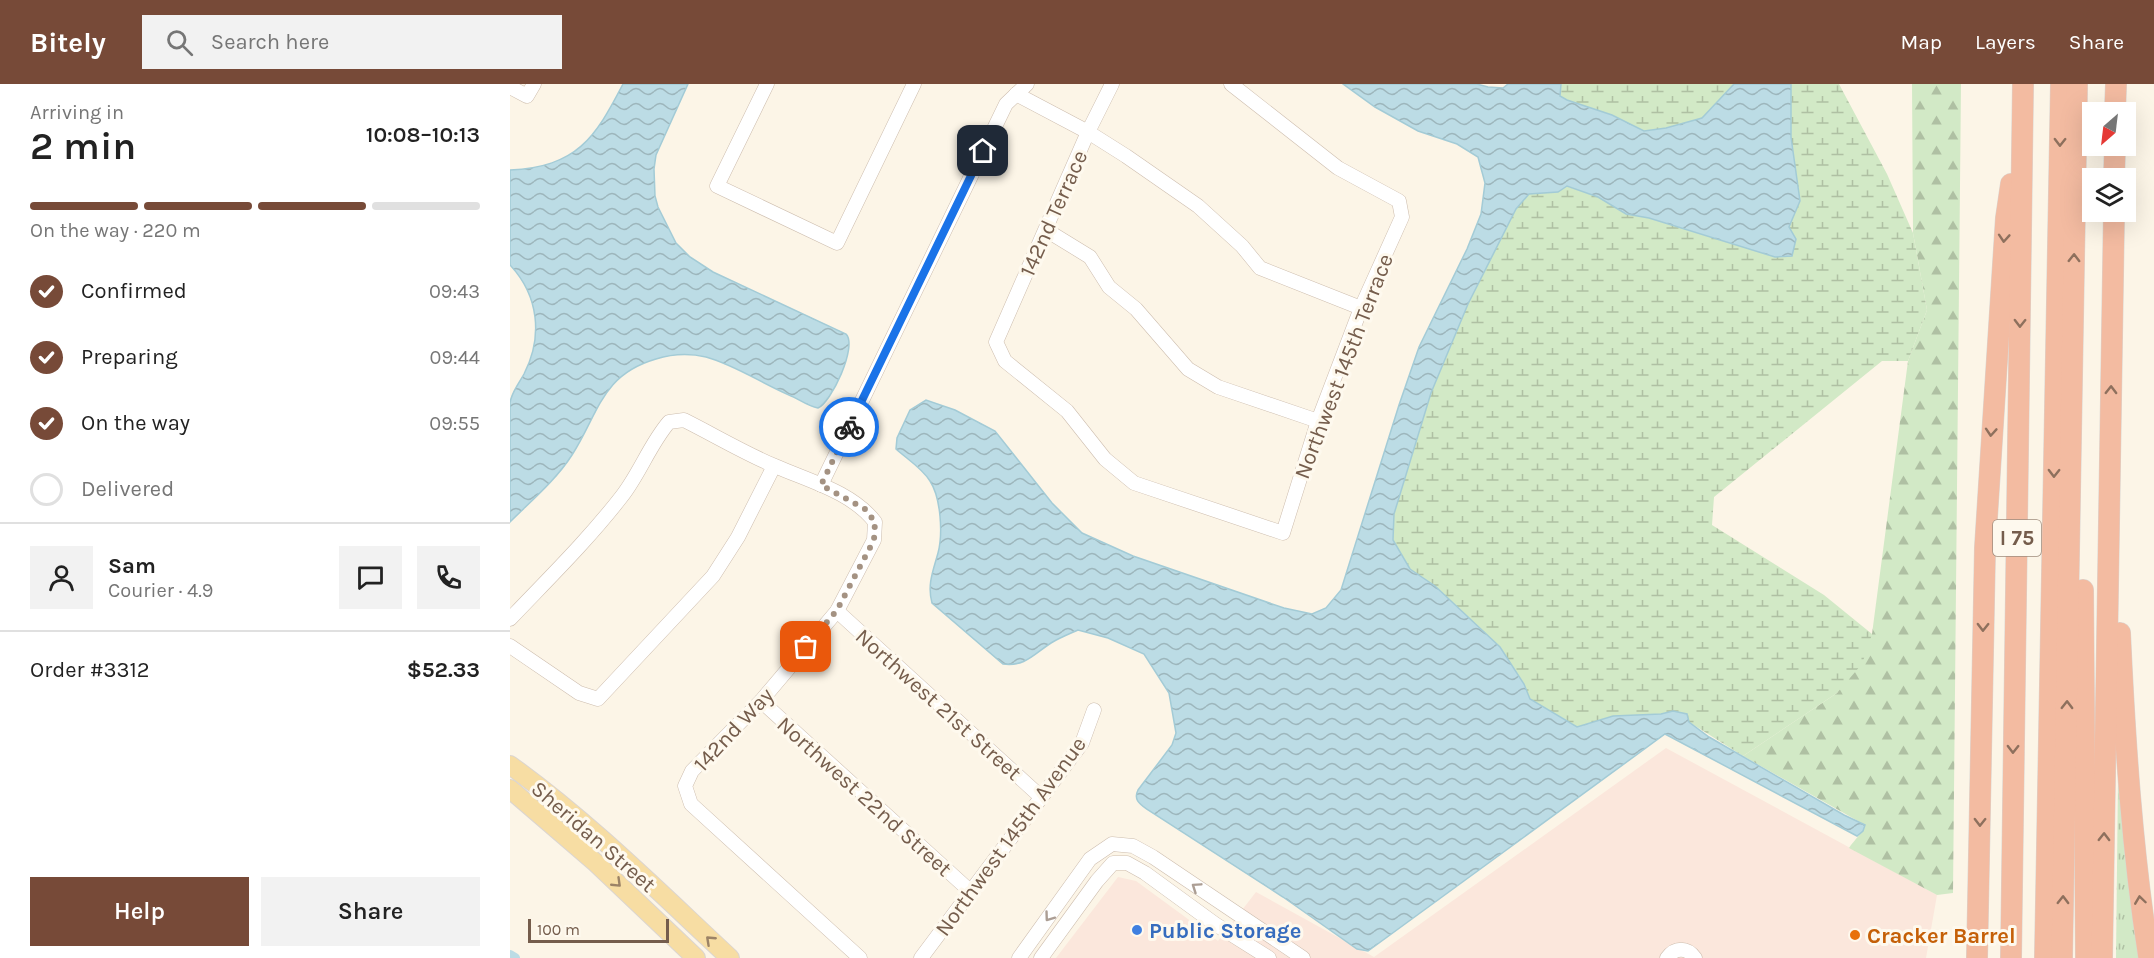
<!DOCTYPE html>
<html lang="en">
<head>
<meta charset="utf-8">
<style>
	:root { --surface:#fff; --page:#f2f2f2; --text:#222; --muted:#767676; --line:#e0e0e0; --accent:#774a38 }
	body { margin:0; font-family:Karla,sans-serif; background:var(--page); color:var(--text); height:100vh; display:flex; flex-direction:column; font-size:22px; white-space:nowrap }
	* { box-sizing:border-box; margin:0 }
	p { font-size:20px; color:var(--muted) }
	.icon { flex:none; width:33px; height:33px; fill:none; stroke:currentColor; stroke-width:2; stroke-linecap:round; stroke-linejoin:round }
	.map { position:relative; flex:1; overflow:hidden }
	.sheet { display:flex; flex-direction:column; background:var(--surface); width:510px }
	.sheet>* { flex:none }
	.needle { width:39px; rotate:208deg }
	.tools { position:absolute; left:1572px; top:18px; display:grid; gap:12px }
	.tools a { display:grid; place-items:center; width:54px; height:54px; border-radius:0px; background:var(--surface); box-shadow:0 6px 24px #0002; font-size:30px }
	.scale { position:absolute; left:18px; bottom:15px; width:141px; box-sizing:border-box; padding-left:6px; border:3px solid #755d4c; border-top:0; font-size:16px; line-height:21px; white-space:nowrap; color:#755d4c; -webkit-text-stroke:4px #fef9ee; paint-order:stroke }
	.pin { position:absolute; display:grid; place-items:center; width:51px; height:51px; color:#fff; margin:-26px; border-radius:12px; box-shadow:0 3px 9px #0006 }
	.courier { position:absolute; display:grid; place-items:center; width:60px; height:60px; margin:-30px; border:4px solid #1a73e8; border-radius:50%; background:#fff; color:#222; box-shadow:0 2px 8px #0007 }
	.overview em { font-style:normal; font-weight:600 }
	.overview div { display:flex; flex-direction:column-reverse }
	.overview { display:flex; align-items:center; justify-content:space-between; height:102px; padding:0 30px }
	h1 { font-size:39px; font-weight:600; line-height:45px }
	.bar { display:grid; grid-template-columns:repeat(4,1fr); gap:9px 6px; align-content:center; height:72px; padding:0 30px }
	.bar i { height:8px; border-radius:4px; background:var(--line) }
	.bar .current { background:var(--accent) }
	.bar p { grid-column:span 4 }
	.line { display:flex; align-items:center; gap:15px; padding:0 30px; border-top:2px solid var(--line) }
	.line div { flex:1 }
	.round { display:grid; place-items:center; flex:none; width:63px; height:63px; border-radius:0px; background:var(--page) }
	ol { padding:0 30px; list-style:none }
	li { display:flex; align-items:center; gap:18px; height:66px }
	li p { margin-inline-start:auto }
	li .icon { padding:6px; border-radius:50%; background:var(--accent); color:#fff; stroke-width:4 }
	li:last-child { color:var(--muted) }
	li i { width:33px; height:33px; border:3px solid var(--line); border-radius:50% }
	.action { display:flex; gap:12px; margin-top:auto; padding:12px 30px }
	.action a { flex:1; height:69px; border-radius:0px; background:var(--accent); color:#fff; font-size:24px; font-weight:600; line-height:69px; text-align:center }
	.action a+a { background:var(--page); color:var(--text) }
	header { display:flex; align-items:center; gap:36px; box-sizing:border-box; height:84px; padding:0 30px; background:var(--accent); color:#fff }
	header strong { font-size:28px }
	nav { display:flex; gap:33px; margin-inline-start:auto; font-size:21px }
	.search { width:420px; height:54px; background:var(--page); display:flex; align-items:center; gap:15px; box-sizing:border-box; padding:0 21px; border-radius:0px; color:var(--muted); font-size:22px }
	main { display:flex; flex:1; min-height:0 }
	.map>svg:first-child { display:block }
	.commercial { fill:#fbe7dc }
	.grass { fill:url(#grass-tufts) }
	.forest { fill:url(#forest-firs) }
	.wetland { fill:url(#wetland-marsh) }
	.water { fill:url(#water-waves); stroke:#a3cbd6; stroke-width:1.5 }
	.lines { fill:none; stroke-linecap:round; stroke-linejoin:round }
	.canal { stroke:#bcdce5; stroke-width:10 }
	.minor-casing { stroke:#cdbdae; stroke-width:15 }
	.major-casing { stroke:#dbd5d0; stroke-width:20 }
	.highway-casing { stroke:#dbd5d0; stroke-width:22 }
	.minor { stroke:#fff; stroke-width:14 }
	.major { stroke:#f7dda3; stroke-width:18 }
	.highway { stroke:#f3bba1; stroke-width:21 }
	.oneway { stroke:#8e705d }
	.oneway2 { stroke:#9c8366 }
	.oneway3 { stroke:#ac9e94 }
	.done { stroke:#a49282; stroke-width:6; stroke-dasharray:0 10.8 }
	.route { stroke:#1a73e8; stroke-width:8 }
	.shop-dot { fill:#3f7fe0; stroke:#fef9ee; stroke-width:2 }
	.food-dot { fill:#e8710a; stroke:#fef9ee; stroke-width:2 }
	.labels { text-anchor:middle; stroke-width:6; stroke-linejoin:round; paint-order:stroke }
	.shield { fill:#fef9ee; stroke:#9e8c7d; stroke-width:1.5 }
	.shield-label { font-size:21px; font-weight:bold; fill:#755d4c }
	.street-label { font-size:22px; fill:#755d4c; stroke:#fef9ee }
	.shop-label { font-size:22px; font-weight:bold; fill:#366cbe; stroke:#fef9ee; text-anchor:start }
	.food-label { font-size:22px; font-weight:bold; fill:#c56008; stroke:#fef9ee; text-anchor:start }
</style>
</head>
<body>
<header>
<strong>Bitely</strong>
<div class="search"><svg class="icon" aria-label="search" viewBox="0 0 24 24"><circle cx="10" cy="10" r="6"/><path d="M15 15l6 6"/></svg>Search here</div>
<nav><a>Map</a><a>Layers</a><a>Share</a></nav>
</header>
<main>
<section class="sheet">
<div class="overview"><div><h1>2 min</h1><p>Arriving in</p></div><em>10:08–10:13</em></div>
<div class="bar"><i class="current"></i><i class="current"></i><i class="current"></i><i></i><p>On the way · 220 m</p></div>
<ol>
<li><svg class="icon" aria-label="check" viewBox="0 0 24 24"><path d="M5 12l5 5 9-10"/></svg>Confirmed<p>09:43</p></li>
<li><svg class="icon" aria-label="check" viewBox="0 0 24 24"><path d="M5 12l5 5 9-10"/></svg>Preparing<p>09:44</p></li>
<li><svg class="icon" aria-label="check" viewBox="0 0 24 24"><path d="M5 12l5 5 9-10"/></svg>On the way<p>09:55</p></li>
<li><i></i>Delivered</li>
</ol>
<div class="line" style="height:108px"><a class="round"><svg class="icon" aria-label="person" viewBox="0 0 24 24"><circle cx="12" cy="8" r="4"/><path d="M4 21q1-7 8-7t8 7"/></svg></a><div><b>Sam</b><p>Courier · 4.9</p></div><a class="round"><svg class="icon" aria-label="chat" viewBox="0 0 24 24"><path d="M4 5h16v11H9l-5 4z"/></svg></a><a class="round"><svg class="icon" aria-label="phone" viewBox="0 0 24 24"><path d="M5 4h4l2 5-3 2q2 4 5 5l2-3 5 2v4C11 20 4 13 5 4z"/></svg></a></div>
<div class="line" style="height:78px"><div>Order #3312</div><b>$52.33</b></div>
<div class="action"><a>Help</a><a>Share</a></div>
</section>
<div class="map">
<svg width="1644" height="874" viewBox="0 0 1644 874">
	<defs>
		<pattern id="grass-tufts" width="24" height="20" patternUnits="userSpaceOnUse" patternTransform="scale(1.5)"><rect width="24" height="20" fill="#d2e9c6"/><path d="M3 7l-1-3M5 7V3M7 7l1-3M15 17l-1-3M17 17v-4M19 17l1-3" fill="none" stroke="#afc0a3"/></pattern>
		<pattern id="forest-firs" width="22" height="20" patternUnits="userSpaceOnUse" patternTransform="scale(1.5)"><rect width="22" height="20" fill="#d2e9c6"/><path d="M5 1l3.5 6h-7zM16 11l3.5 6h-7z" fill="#afc0a3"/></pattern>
		<pattern id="wetland-marsh" width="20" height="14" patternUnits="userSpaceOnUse" patternTransform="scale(1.5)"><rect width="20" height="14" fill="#d2e9c6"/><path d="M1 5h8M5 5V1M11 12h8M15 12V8" fill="none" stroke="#afc0a3"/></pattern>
		<pattern id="water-waves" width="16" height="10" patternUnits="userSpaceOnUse" patternTransform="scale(1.5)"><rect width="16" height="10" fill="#bcdce5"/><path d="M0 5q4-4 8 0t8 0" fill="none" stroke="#9db6bc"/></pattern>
	</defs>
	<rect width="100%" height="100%" fill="#fcf5e7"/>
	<path class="commercial" d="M1156,664L1427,811L1416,874H546L608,793L626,797L708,857L746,808L864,873Z"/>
	<path class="grass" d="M1608,695L1633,874H1606Z"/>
	<path class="forest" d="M1402,0H1451L1443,809L1427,811L1339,764C1344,756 1353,749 1355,741L1233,672L1327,609L1362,550L1398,277L1417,226L1403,149Z"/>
	<g class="wetland">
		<path d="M1051,0H1224L1193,34L1156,44L1134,47L1102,31L1057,16L1050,12Z"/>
		<path d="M1281,0H1329L1377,90L1403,149L1417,226L1398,277H1372L1204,413L1202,441L1314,511L1362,550L1352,580L1327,609L1233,672L1179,638L1176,630L1163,627L1151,630L1103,632L1067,643L1020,615L1014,600L990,563L925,502L900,485L883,456L884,430L921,309L958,220L1006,125L1019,109L1048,108L1056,102L1088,113L1116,130L1139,134L1265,173L1282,172L1279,143L1290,117L1281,53Z"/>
	</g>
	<g class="water">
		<path d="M113,0H178L146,71L144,85L145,112L148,123L166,159L180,173L203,188L336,250C348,262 321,319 308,324C297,322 289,315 279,311C251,299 225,281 196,273C179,269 162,270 146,275C91,291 89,329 62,371C46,396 21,417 0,438C0,399 0,358 0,319C1,309 9,299 14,290C33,253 29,212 0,181V86C67,83 85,54 113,0Z"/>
		<path d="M833,0H967L978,3L993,4L998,0H1051L1050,12L1057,16L1102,31L1134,47L1156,44L1192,34L1224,0H1281V53L1290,117L1279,143L1286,155L1282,172L1265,173L1139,134L1116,130L1088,113L1057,102L1048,108L1019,110L1006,125L958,220L921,309L884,430L883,456L900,485L925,502L990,563L1014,600L1020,615L1067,643L1103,632L1151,630L1163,627L1177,630L1179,638L1199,653L1334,731L1355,741L1353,747L1347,752L1155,650L858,867L847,865L773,813L638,726C630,720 623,716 628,706L662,661L666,649L659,609L634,570L598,554L568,546C559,550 549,554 541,559C524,570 515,583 493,580L422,519C417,501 423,487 428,469C433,450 431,414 420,397C412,384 397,375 386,365L387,354L400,326L416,316L445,326L485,347L542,419L572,449L623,472L774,524L802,530L816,524L831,506L889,321L909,263L957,165L971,130L975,99L968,73L947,60L908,47L865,23Z"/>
	</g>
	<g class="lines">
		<path class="canal" d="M0,871L5,874"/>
		<g class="minor-casing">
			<g id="minor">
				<path d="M257,0L207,102L327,159L404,0"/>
				<path d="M602,0L578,48L486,258L495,277L557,327L595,375L624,399L773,449L808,337L851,224L892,133L889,117L828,84L721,0"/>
				<path d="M0,3L17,12L24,0"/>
				<path d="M506,10L578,48L616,72L688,122L732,162L750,184L851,224"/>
				<path d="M536,146L580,173L599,203L626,225L678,285L708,303L808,337"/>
				<path d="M311,401L496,20L517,0"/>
				<path d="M327,527L531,713"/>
				<path d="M0,535C38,495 78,456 112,412C130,389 140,360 159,338L174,336C204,351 234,369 265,382C299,397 342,408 365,438L364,456L327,527L251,617L182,687L175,702L181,720L350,874"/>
				<path d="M0,562L69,609L88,615L203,492L228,453L264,382"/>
				<path d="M251,617L460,807"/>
				<path d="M411,874L572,659L584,626"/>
				<path d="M509,874L580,775L602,760L623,762L643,773L793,874"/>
				<path d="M531,874L587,797L603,779H617L635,789L705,840L759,874"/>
				<path d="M1157,874C1165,863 1177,863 1185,874"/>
			</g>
		</g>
		<g class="major-casing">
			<g id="major">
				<path d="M0,681C79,738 148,807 220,874"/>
				<path d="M0,705L86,779L186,874"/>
			</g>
		</g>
		<g class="highway-casing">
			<g id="highway">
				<path d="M1605,28L1606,0"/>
				<path d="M1604,94L1605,62"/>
				<path d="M1573,506L1576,874"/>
				<path d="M1610,549C1615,658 1622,766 1639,874"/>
				<path d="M1467,874L1475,464L1496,134L1501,100"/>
				<path d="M1501,874L1513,0"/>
				<path d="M1535,874L1551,0"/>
				<path d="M1552,874L1567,0"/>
				<path d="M1592,874L1604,128"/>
			</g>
		</g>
		<use href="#minor" class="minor"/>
		<use href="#major" class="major"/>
		<use href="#highway" class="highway"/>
	</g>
	<defs><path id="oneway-chevron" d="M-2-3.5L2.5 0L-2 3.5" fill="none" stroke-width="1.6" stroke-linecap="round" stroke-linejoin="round" transform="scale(1.5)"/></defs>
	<g class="oneway">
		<use href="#oneway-chevron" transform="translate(1550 58) rotate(91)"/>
		<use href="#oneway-chevron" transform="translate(1494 154) rotate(94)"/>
		<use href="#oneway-chevron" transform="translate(1564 174) rotate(-89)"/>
		<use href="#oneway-chevron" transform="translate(1510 239) rotate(91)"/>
		<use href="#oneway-chevron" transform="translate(1601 306) rotate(-89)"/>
		<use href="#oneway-chevron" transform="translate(1481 348) rotate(94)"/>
		<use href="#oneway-chevron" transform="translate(1544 389) rotate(91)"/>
		<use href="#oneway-chevron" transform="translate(1473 543) rotate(91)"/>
		<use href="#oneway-chevron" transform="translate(1557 621) rotate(-89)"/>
		<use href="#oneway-chevron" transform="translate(1503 665) rotate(91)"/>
		<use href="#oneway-chevron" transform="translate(1470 738) rotate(91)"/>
		<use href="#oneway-chevron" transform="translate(1594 753) rotate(-89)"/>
		<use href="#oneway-chevron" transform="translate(1553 816) rotate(-89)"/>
		<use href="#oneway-chevron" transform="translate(1630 816) rotate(-98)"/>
	</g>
	<g class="oneway2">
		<use href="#oneway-chevron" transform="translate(107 799) rotate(44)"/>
		<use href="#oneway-chevron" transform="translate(200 856) rotate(-137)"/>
	</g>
	<g class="oneway3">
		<use href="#oneway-chevron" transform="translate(686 803) rotate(-146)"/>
		<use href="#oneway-chevron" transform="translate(539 833) rotate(126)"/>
	</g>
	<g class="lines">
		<path class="done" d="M296,563L327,526L364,456L365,438L355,425L311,401L339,343"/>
		<path class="route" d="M339,343L473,67"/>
	</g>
	<circle class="shop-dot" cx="627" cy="846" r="6"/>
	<circle class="food-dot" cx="1345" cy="851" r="6"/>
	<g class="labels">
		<rect class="shield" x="1483" y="436" width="48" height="36" rx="4.5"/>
		<g class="shield-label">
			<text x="1507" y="461">I 75</text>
		</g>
		<g class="street-label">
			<text transform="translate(543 129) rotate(-66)" y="8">142nd Terrace</text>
			<text transform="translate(833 282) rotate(-69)" y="8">Northwest 145th Terrace</text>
			<text transform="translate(429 620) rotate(42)" y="8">Northwest 21st Street</text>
			<text transform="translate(223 645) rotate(-47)" y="8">142nd Way</text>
			<text transform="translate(355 712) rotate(42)" y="8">Northwest 22nd Street</text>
			<text transform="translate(84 752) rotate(41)" y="8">Sheridan Street</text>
			<text transform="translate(500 752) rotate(-54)" y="8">Northwest 145th Avenue</text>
		</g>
		<g class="shop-label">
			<text x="639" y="854">Public Storage</text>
		</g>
		<g class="food-label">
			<text x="1357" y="859">Cracker Barrel</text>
		</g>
	</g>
</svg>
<div class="tools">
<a><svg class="needle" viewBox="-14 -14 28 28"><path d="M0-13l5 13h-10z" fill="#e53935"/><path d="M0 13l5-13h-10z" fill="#767676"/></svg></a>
<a><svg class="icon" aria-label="layers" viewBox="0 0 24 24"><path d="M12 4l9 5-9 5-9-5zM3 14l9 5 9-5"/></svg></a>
</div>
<div class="scale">100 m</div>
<div class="pin" style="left:296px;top:563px;background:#ea580c"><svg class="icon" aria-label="bag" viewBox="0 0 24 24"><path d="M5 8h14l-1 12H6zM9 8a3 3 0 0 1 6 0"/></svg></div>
<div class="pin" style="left:473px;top:67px;background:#1f2937"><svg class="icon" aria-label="home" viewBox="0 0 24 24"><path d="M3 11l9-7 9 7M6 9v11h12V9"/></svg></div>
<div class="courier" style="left:339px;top:343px"><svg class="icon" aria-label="bike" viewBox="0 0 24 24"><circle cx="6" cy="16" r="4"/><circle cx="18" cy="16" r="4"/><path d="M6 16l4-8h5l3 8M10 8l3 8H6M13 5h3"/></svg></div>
</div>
</main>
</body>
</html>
